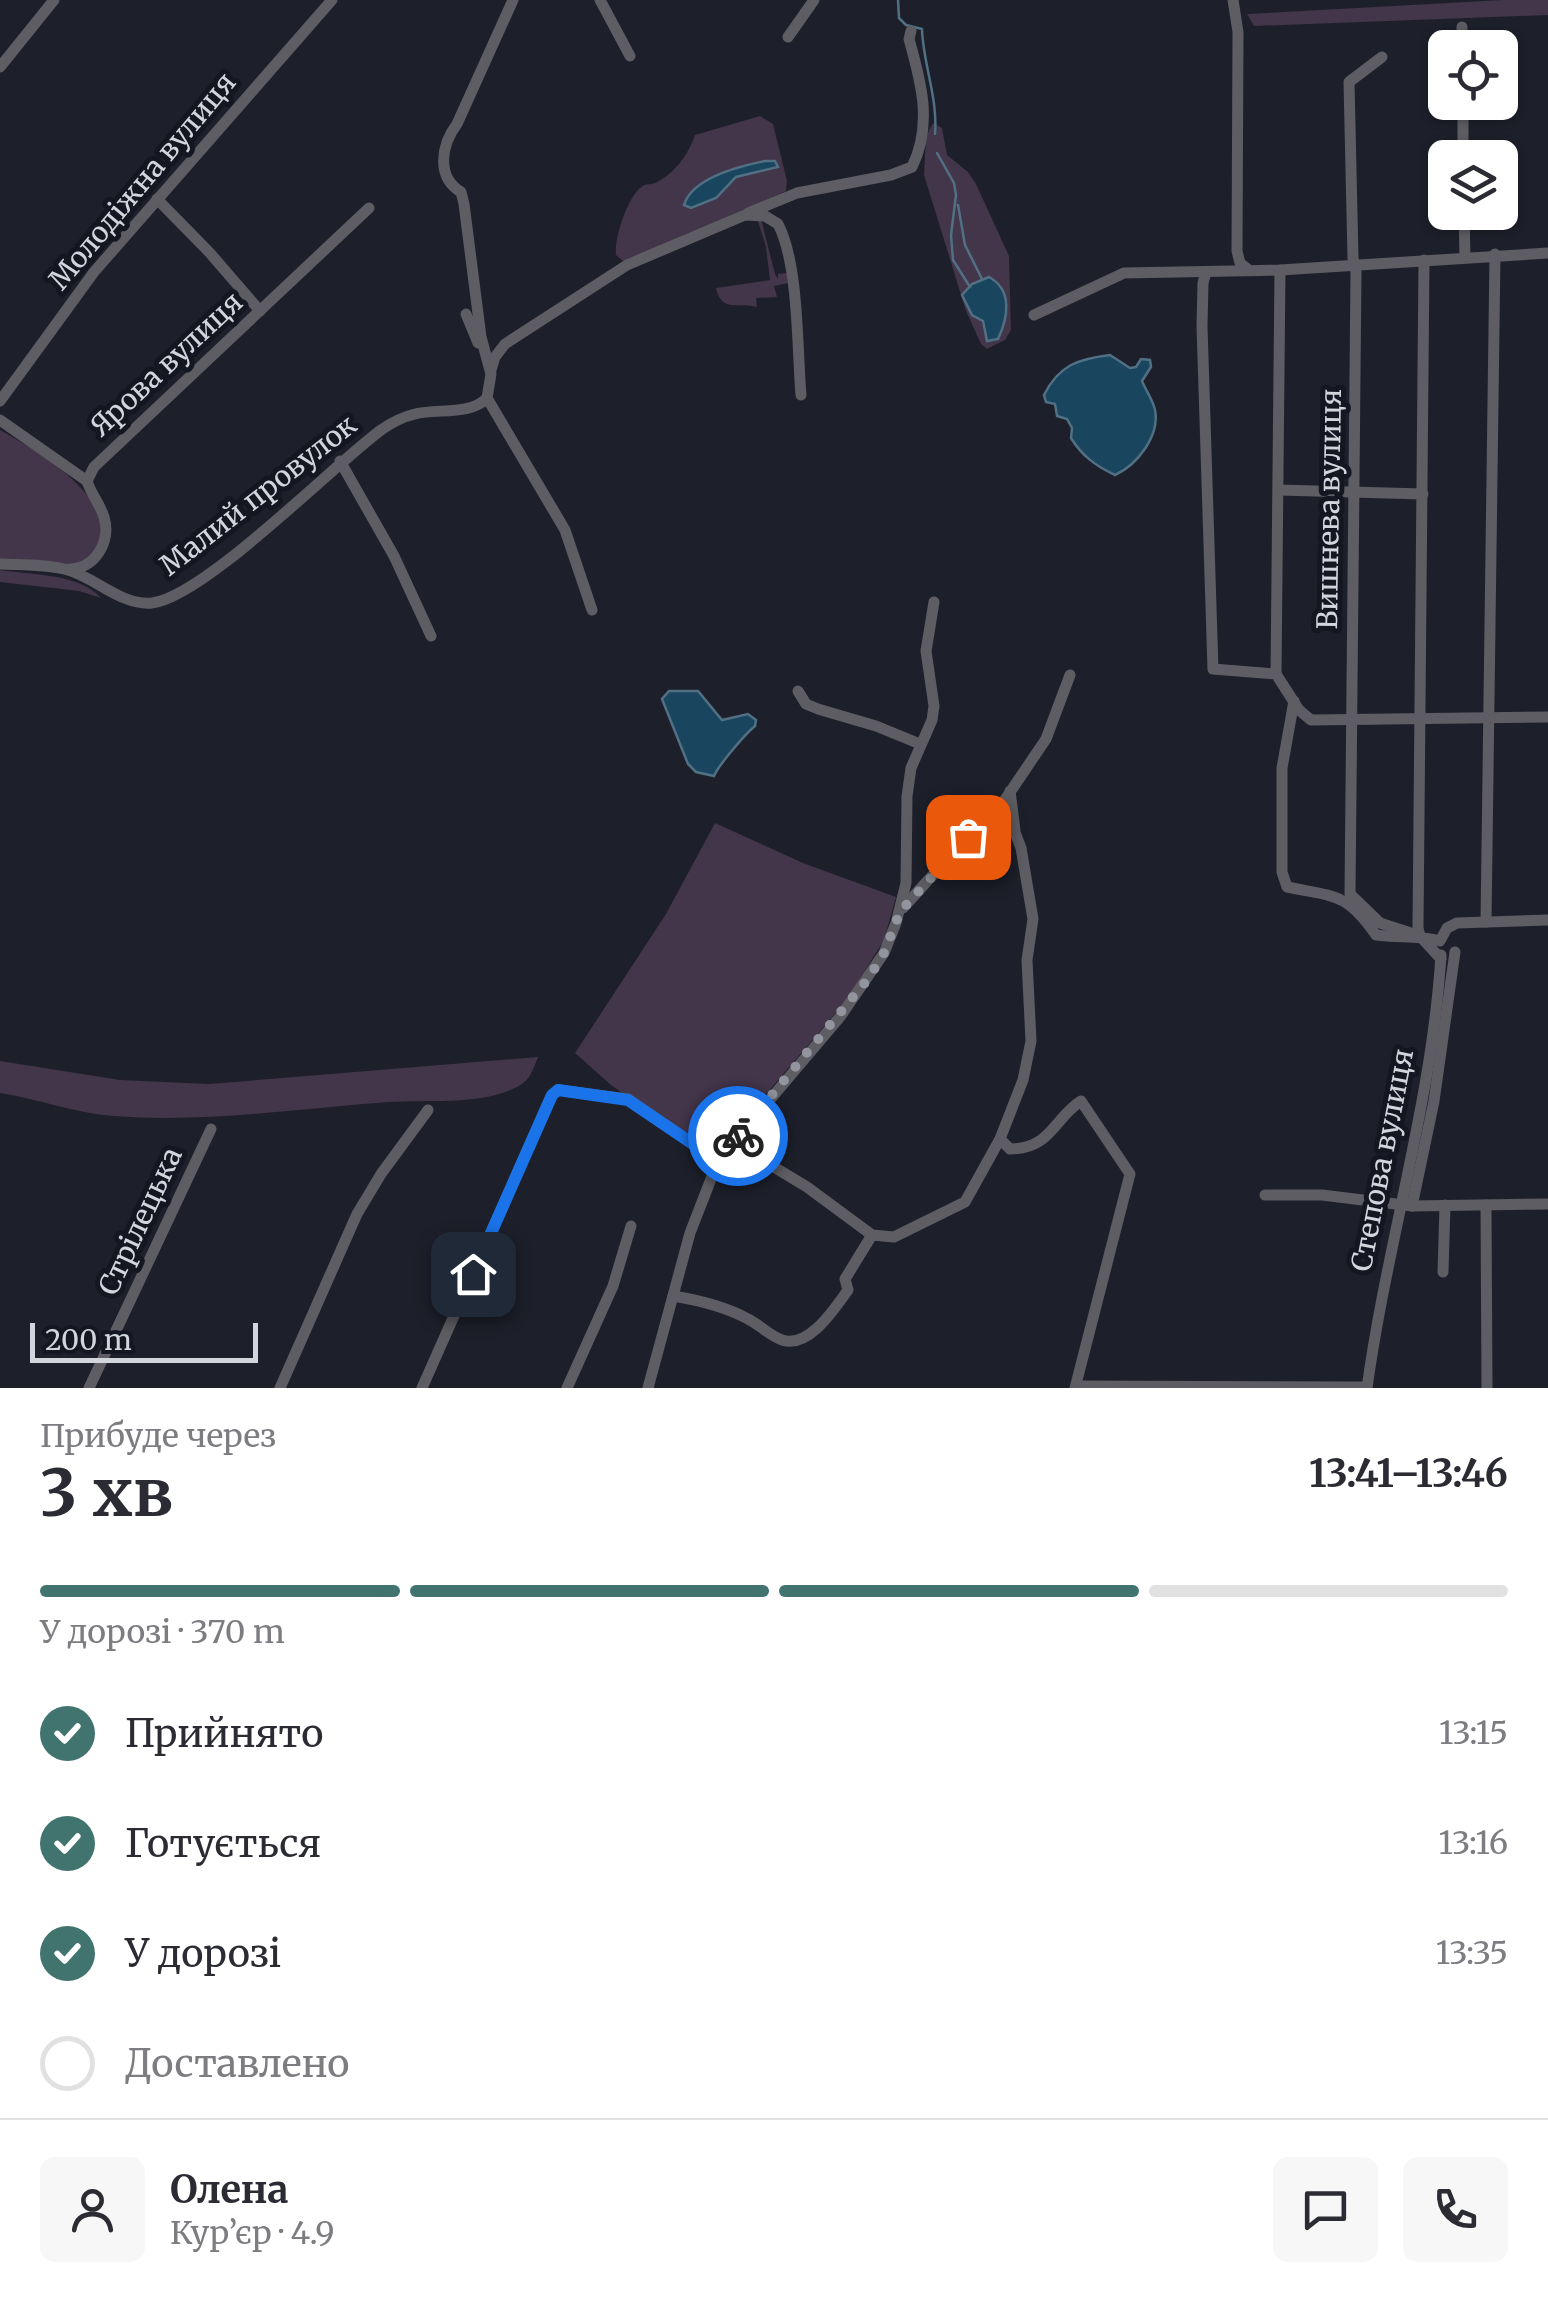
<!DOCTYPE html>
<html lang="uk">
<head>
<meta charset="utf-8">
<style>
	:root { --surface:#fff; --page:#f7f7f7; --text:#2b2b33; --muted:#7c7c81; --line:#e1e1e2; --accent:#42746f }
	body { margin:0; font-family:Merriweather,serif; background:var(--page); color:var(--text); height:100vh; display:flex; flex-direction:column; font-size:38px; white-space:nowrap }
	* { box-sizing:border-box; margin:0 }
	p { font-size:32px; color:var(--muted) }
	.icon { flex:none; width:55px; height:55px; fill:none; stroke:currentColor; stroke-width:2; stroke-linecap:round; stroke-linejoin:round }
	.map { position:relative; height:1388px; overflow:hidden }
	.panel { display:flex; flex-direction:column; background:var(--surface); flex:1 }
	.panel>* { flex:none }
	.tools { position:absolute; left:1428px; top:30px; display:grid; gap:20px }
	.tools a { display:grid; place-items:center; width:90px; height:90px; border-radius:15px; background:var(--surface); box-shadow:0 2px 8px #0004; font-size:50px }
	.scale { position:absolute; left:30px; bottom:25px; width:228px; box-sizing:border-box; padding-left:10px; border:5px solid #d3d5dd; border-top:0; font-size:28px; line-height:35px; white-space:nowrap; color:#d3d5dd; -webkit-text-stroke:8px #141621; paint-order:stroke }
	.pin { position:absolute; display:grid; place-items:center; width:85px; height:85px; color:#fff; margin:-42px; border-radius:20px; box-shadow:0 5px 15px #0006 }
	.courier { position:absolute; display:grid; place-items:center; width:100px; height:100px; margin:-50px; border:8px solid #1a73e8; border-radius:50%; background:#fff; color:#222; box-shadow:0 2px 12px #0007 }
	.headline em { font-style:normal; font-weight:700 }
	.headline div { display:flex; flex-direction:column-reverse }
	.headline { display:flex; align-items:center; justify-content:space-between; height:170px; padding:0 40px }
	h1 { font-size:65px; font-weight:700; line-height:75px }
	.bar { display:grid; grid-template-columns:repeat(4,1fr); gap:15px 10px; align-content:center; height:120px; padding:0 40px }
	.bar i { height:12px; border-radius:8px; background:var(--line) }
	.bar .on { background:var(--accent) }
	.bar p { grid-column:span 4 }
	.line { display:flex; align-items:center; gap:25px; padding:0 40px; border-top:2px solid var(--line) }
	.line div { flex:1 }
	.round { display:grid; place-items:center; flex:none; width:105px; height:105px; border-radius:15px; background:var(--page) }
	ol { padding:0 40px; list-style:none }
	li { display:flex; align-items:center; gap:30px; height:110px }
	li p { margin-inline-start:auto }
	li .icon { padding:10px; border-radius:50%; background:var(--accent); color:#fff; stroke-width:4 }
	li:last-child { color:var(--muted) }
	li i { width:55px; height:55px; border:5px solid var(--line); border-radius:50% }
	.map>svg:first-child { display:block }
	.green { fill:#43354a }
	.water { fill:#19455e; stroke:#517084; stroke-width:2.5 }
	.lines { fill:none; stroke-linecap:round; stroke-linejoin:round }
	.stream { stroke:#517084; stroke-width:2.5 }
	.minor { stroke:#5e5d63; stroke-width:11 }
	.done { stroke:#93959e; stroke-width:10; stroke-dasharray:0 18 }
	.route { stroke:#1a73e8; stroke-width:12 }
	.labels { text-anchor:middle; stroke-width:10; stroke-linejoin:round; paint-order:stroke }
	.street-label { font-size:28px; fill:#d3d5dd; stroke:#141621 }
</style>
</head>
<body>
<div class="map">
<svg width="1548" height="1388" viewBox="0 0 1548 1388">
	<rect width="100%" height="100%" fill="#1d1f2a"/>
	<g class="green">
		<path d="M1503,0H1548V15L1254,26L1247,14Z"/>
		<path d="M760,116L773,124L787,181L786,191L624,262L616,255C614,239 627,199 640,188C648,182 647,186 655,183C675,174 689,153 695,135Z"/>
		<path d="M933,123L942,128L947,155L968,172L976,184L1009,256L1011,330L1005,340L987,349L981,344L966,311L924,175L926,136Z"/>
		<path d="M757,218L761,219L775,274L778,279V274L787,273L788,283L774,286L777,297L756,298L757,307C739,302 721,313 716,288L770,280L766,247Z"/>
		<path d="M0,430C34,449 117,496 98,543C94,553 87,562 77,564C54,570 23,562 0,560Z"/>
		<path d="M0,570C31,575 79,573 101,598L79,591L0,582Z"/>
		<path d="M715,823L803,863L896,897L884,940L846,1001L712,1157L611,1085L575,1053L666,914Z"/>
		<path d="M538,1057C533,1070 530,1081 517,1087C479,1106 430,1099 388,1102C296,1109 205,1123 113,1116C75,1113 38,1099 0,1093V1061L120,1080L209,1084Z"/>
	</g>
	<g class="water">
		<path d="M765,161H775L778,167L736,177L716,198L691,208L684,205C692,178 740,166 765,161Z"/>
		<path d="M989,277C1013,290 1008,318 998,339L987,341L983,321L972,315L962,295L972,284Z"/>
		<path d="M1110,355L1130,368L1136,367L1141,359L1150,360L1151,367L1142,381C1146,391 1153,400 1155,410C1160,436 1137,465 1115,475C1096,466 1082,456 1071,438L1072,428L1067,419L1057,416L1055,404L1046,402L1044,395C1059,365 1078,359 1110,355Z"/>
		<path d="M669,691H698L722,720L748,714L756,720L755,726C745,734 718,766 714,776L696,772L688,764L662,699Z"/>
	</g>
	<g class="lines">
		<g class="stream">
			<path d="M898,0L899,18L906,25L922,29C923,64 938,97 935,134"/>
			<path d="M937,153L954,183L956,195L951,235L953,260L970,287"/>
			<path d="M958,205L965,245L982,279"/>
		</g>
		<g class="minor">
			<path d="M513,0L457,124C441,145 436,177 461,192L464,204L481,337L491,374L487,398L565,530L592,610"/>
			<path d="M600,0L630,56"/>
			<path d="M1233,0L1238,32L1237,251L1240,263L1249,270"/>
			<path d="M1462,27V48"/>
			<path d="M788,37L814,0"/>
			<path d="M1382,57L1349,82L1353,258L1356,272L1350,894L1380,923L1420,936"/>
			<path d="M0,67L54,0"/>
			<path d="M1463,102V158"/>
			<path d="M157,199L209,252L260,311"/>
			<path d="M1464,212L1465,257"/>
			<path d="M748,213L797,193L891,175L912,167C933,124 921,82 909,39L911,31"/>
			<path d="M1424,260L1418,928L1420,936L1441,959"/>
			<path d="M1206,272L1203,283L1202,326L1213,669L1276,674L1299,710L1311,720L1548,717"/>
			<path d="M466,314L478,343"/>
			<path d="M1034,315L1124,273L1280,270L1548,253"/>
			<path d="M491,370L495,357L505,344L627,265L745,215L765,216L778,224C799,264 797,349 801,395"/>
			<path d="M0,401L94,272L332,0"/>
			<path d="M0,420L87,481"/>
			<path d="M340,461L394,556L431,636"/>
			<path d="M1279,490L1423,494"/>
			<path d="M0,564C22,565 47,564 68,570C96,578 122,606 152,603C204,597 331,467 381,430C391,423 402,417 415,414C437,408 470,416 487,398"/>
			<path d="M70,569C96,568 111,541 104,517C100,504 91,494 87,481L94,467L369,208"/>
			<path d="M1276,674L1280,270"/>
			<path d="M798,691L806,704L818,709L876,726L920,744"/>
			<path d="M1294,701L1282,768V872L1287,887C1335,897 1346,892 1376,935C1399,938 1419,935 1440,941L1447,928L1457,923L1548,920"/>
			<path d="M1010,791L1015,831"/>
			<path d="M983,824H1000L1016,835L1021,848L1033,919L1027,960L1031,1041L1023,1080L1000,1139L1010,1149C1051,1149 1054,1118 1081,1101L1130,1174L1075,1388"/>
			<path d="M903,908L967,837L1000,807L1046,739L1070,675"/>
			<path d="M1486,922L1495,254"/>
			<path d="M722,1155L769,1164L807,1187L872,1235L894,1237L965,1202L1000,1139"/>
			<path d="M1265,1195H1322L1412,1206L1548,1204"/>
			<path d="M1486,1205L1487,1388"/>
			<path d="M1412,1206L1434,1101L1455,952"/>
			<path d="M1443,1272L1445,1205"/>
			<path d="M673,1296C698,1300 726,1307 748,1319C760,1325 770,1336 782,1340C809,1349 835,1308 848,1290L845,1279L872,1235"/>
			<path d="M1077,1386L1367,1387"/>
			<path d="M89,1388L211,1129"/>
			<path d="M280,1388L357,1214L381,1174L428,1110"/>
			<path d="M422,1388L552,1095L558,1090L628,1099L718,1161"/>
			<path d="M567,1388L613,1286L631,1226"/>
			<path d="M648,1388L690,1233L718,1161L840,1017L884,953L896,923L906,883L907,796L911,768L932,720L934,706L926,651L934,602"/>
			<path d="M1367,1388C1387,1243 1432,1101 1441,955"/>
		</g>
	</g>
	<g class="lines">
		<path class="done" d="M738,1136L868,979L884,953L900,912L968,837"/>
		<path class="route" d="M473,1274L552,1095L558,1090L628,1100L718,1161L738,1136"/>
	</g>
	<g class="labels">
		<g class="street-label">
			<text transform="translate(142 181) rotate(-50)" y="10">Молодіжна вулиця</text>
			<text transform="translate(166 364) rotate(-43)" y="10">Ярова вулиця</text>
			<text transform="translate(258 495) rotate(-38)" y="10">Малий провулок</text>
			<text transform="translate(1329 509) rotate(-89)" y="10">Вишнева вулиця</text>
			<text transform="translate(1382 1160) rotate(-79)" y="10">Степова вулиця</text>
			<text transform="translate(140 1221) rotate(-65)" y="10">Стрілецька</text>
		</g>
	</g>
</svg>
<div class="tools">
<a><svg class="icon" aria-label="locate" viewBox="0 0 24 24"><circle cx="12" cy="12" r="6"/><path d="M12 2v4M12 18v4M2 12h4M18 12h4"/></svg></a>
<a><svg class="icon" aria-label="layers" viewBox="0 0 24 24"><path d="M12 4l9 5-9 5-9-5zM3 14l9 5 9-5"/></svg></a>
</div>
<div class="scale">200 m</div>
<div class="pin" style="left:968px;top:837px;background:#ea580c"><svg class="icon" aria-label="bag" viewBox="0 0 24 24"><path d="M5 8h14l-1 12H6zM9 8a3 3 0 0 1 6 0"/></svg></div>
<div class="pin" style="left:473px;top:1274px;background:#1f2937"><svg class="icon" aria-label="home" viewBox="0 0 24 24"><path d="M3 11l9-7 9 7M6 9v11h12V9"/></svg></div>
<div class="courier" style="left:738px;top:1136px"><svg class="icon" aria-label="bike" viewBox="0 0 24 24"><circle cx="6" cy="16" r="4"/><circle cx="18" cy="16" r="4"/><path d="M6 16l4-8h5l3 8M10 8l3 8H6M13 5h3"/></svg></div>
</div>
<section class="panel">
<div class="headline"><div><h1>3 хв</h1><p>Прибуде через</p></div><em>13:41–13:46</em></div>
<div class="bar"><i class="on"></i><i class="on"></i><i class="on"></i><i></i><p>У дорозі · 370 m</p></div>
<ol>
<li><svg class="icon" aria-label="check" viewBox="0 0 24 24"><path d="M5 12l5 5 9-10"/></svg>Прийнято<p>13:15</p></li>
<li><svg class="icon" aria-label="check" viewBox="0 0 24 24"><path d="M5 12l5 5 9-10"/></svg>Готується<p>13:16</p></li>
<li><svg class="icon" aria-label="check" viewBox="0 0 24 24"><path d="M5 12l5 5 9-10"/></svg>У дорозі<p>13:35</p></li>
<li><i></i>Доставлено</li>
</ol>
<div class="line" style="height:180px"><a class="round"><svg class="icon" aria-label="person" viewBox="0 0 24 24"><circle cx="12" cy="8" r="4"/><path d="M4 21q1-7 8-7t8 7"/></svg></a><div><b>Олена</b><p>Кур’єр · 4.9</p></div><a class="round"><svg class="icon" aria-label="chat" viewBox="0 0 24 24"><path d="M4 5h16v11H9l-5 4z"/></svg></a><a class="round"><svg class="icon" aria-label="phone" viewBox="0 0 24 24"><path d="M5 4h4l2 5-3 2q2 4 5 5l2-3 5 2v4C11 20 4 13 5 4z"/></svg></a></div>
</section>
</body>
</html>
